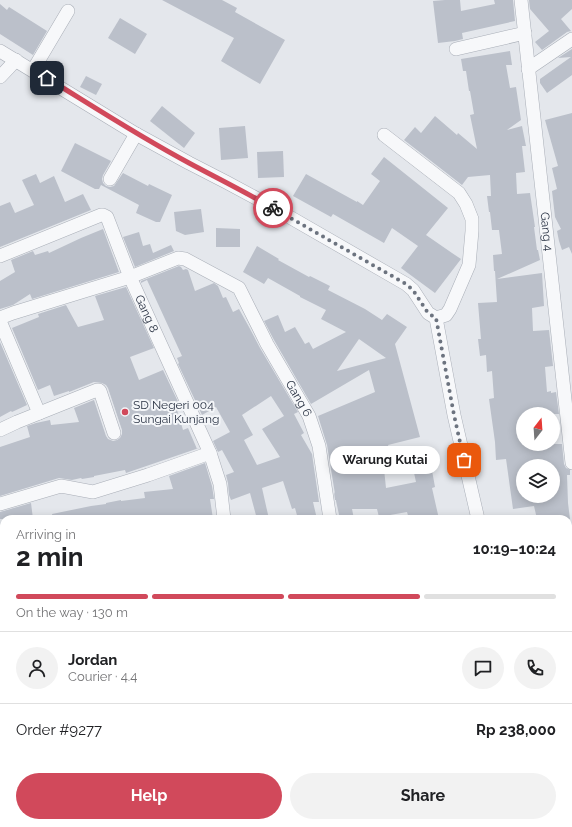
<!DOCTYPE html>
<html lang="en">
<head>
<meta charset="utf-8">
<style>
	:root { --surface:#fff; --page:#f2f2f2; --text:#202124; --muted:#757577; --line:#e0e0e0; --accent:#d1495b }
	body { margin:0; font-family:Raleway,sans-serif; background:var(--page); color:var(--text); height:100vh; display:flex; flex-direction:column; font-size:15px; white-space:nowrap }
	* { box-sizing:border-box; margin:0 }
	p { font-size:13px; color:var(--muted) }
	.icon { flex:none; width:22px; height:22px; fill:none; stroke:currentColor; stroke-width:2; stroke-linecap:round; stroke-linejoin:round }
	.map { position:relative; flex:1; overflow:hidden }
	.drawer { position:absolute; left:0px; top:515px; width:572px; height:312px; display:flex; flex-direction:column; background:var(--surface); border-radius:12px 12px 0 0; box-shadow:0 2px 10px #0003 }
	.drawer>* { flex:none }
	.needle { width:26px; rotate:17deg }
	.controls { position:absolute; left:516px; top:407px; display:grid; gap:8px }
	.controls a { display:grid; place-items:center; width:44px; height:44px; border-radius:50%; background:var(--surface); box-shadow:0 2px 10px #0003; font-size:20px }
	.pin { position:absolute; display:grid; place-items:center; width:34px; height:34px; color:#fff; margin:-17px; border-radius:8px; box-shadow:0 2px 6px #0006 }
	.courier { position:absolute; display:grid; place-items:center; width:40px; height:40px; margin:-20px; border:3px solid #d1495b; border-radius:50%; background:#fff; color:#222; box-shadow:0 1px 5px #0007 }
	.bubble { position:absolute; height:28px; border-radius:14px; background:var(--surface); box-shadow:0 2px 10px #0003; font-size:13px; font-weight:700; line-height:28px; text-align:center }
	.summary em { font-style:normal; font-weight:700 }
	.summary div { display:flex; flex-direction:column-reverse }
	.summary { display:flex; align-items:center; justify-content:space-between; height:68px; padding:0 16px }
	h1 { font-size:26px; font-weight:700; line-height:30px }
	.bar { display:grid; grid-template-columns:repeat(4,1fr); gap:6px 4px; align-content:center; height:48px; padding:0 16px }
	.bar i { height:5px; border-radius:3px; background:var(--line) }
	.bar .active { background:var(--accent) }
	.bar p { grid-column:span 4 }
	.line { display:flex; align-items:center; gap:10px; padding:0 16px; border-top:1px solid var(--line) }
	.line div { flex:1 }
	.round { display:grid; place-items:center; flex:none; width:42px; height:42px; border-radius:21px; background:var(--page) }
	.action { display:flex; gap:8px; margin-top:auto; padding:8px 16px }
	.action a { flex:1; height:46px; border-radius:24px; background:var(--accent); color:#fff; font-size:16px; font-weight:700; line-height:46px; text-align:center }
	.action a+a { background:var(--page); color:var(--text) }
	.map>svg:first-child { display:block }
	.built { fill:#d2d6de }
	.building { fill:#bbc0ca; fill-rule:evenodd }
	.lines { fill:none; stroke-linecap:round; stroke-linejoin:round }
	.street-casing { stroke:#a9aeb7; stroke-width:14 }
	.secondary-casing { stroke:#a9aeb7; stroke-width:20 }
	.street { stroke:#f7f8fa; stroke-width:13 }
	.secondary { stroke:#fff; stroke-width:18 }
	.done { stroke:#6c737f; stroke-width:4; stroke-dasharray:0 7.2 }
	.route { stroke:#d1495b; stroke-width:5 }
	.poi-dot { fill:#d1495b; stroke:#f4f6f9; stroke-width:1.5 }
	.labels { text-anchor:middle; stroke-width:4; stroke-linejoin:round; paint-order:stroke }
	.street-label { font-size:12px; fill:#2b3445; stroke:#f4f6f9 }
	.poi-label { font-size:12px; fill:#2b3445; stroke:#f4f6f9; text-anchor:start }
</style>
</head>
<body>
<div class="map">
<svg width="572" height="827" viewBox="0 0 572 827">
	<rect width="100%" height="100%" fill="#e4e7ec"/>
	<path class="built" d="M420,823H553V827H421Z"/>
	<g class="building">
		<path d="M162,0H222L237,8L235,12L285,40L260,84L221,61L234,38Z"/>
		<path d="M445,0H460L461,11L495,4L494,0H513L515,21L462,33L463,39L455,41L438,43L433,1Z"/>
		<path d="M529,0H572V9L561,19L571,31L567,32L542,50L535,42L549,31L530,9Z"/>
		<path d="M0,4L7,10L9,7L47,31L33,55L0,34Z"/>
		<path d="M120,18L147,34L135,54L108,38Z"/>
		<path d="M572,49V75L547,93L540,83V79L571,57L558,58Z"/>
		<path d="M510,51L512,65H506L510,88L516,87L521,120L507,130L522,126L526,146H522L525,172L516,173L517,194L530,193L535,227H534L537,250H538L540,260L497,279L542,273L544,306L532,308L533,331L549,330L553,366L545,367L547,392L551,391V393L556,392L559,414H523V444H562L564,464L566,468L570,470V475H567L568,503L570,519H537L534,506L513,509L506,459L496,460L495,442L489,399L494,398L492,371L487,372L486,355L480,356L478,339H481L478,303L497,302L495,271H494L493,255L502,254L499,230H492L490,212H489L487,196H491L490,175L468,177L462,185L404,140L415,127L421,133L435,116L457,135L458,133L477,149L470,115L474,114L470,91H469L466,71H463L461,59ZM523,466H553V496H523Z"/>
		<path d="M86,76L102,84L96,95L80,87Z"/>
		<path d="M162,106L195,133L184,148L150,121Z"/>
		<path d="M572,113V254L569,247L562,250L559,241L557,231L561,229L555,217L552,191L557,189L552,168L558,166L545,120Z"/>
		<path d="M245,126L248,158L221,160L219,128Z"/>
		<path d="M75,143L111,161L103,175L102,179L103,183L106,186L110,187L114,186L123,173L148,186L149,184L172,195L160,222H156L136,213L139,205L101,185L99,189H95L61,171Z"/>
		<path d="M283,151L284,177L258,178L257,152Z"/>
		<path d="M384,157L448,208L426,235L452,253L461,259L435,293L401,268L418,246L392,228L384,243L333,214L331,217L293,196L306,174L357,202V201L363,205L380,181L371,174Z"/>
		<path d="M36,174L40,183L54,176L65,202L83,194L91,210L0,247V206L10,202L15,213L34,205L22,180Z"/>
		<path d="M201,209L204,232L185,235L176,231L174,212Z"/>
		<path d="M216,228L240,229V247H216Z"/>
		<path d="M103,229L119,272L32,299L30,294L13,305L0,309V281L15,272L11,260L33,251L35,255L48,251L49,253L81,238Z"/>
		<path d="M139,232L143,246L150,244L153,253L171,245L174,251L135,267L123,237Z"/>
		<path d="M257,246L279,259L278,260L309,277L310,276L330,286L328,290L365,309L382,320L387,314L407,327L395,344L420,437L388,445L389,448L382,450L386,488L416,482L413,468L431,465L435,487L432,488L439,519H409L407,512L379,517L377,509H352L354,519H340L336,501V500H335L334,492L335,494L327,445L318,416L375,392L369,370L311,404L274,340L264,321L278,315L285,332L295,327L305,344L309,342L313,349L346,332L321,319L326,310L300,297V296L268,278L264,284L243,272ZM359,339L386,358L337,371Z"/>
		<path d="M179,266L181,267L183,270L186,269L188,270L195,291L214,283L218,286L223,298L226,297L233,312L239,309L249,327L260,348L298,412L294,414L304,433L301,435L312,454L319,502H313L317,519H298L295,508L292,509L283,481L262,488L269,519H257L250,493L231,500L229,495L228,483L226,475L234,472L222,450L218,452L213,441L230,432L216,407L202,415L178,364L179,363L177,358L182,356L147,280L141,283V281ZM271,396L284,416L262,429L280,457L257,465L244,440L253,435L242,415Z"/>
		<path d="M126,287L154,348L130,357L139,380L163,370L181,408L177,410L183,430L188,428L197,449L199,448L126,473L125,470L94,476V477L82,479L81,478L72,480L59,478L0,496V447L30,437L27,426L36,423L50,420L51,425L79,422L74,408L94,400L106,436L108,439L113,441L117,440L120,438L122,434V430L108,388L106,385L102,383L94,382L69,392V391L54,396L50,385L38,390L12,328L39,317L38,314L66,305L78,327L104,320L95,296Z"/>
		<path d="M0,342L27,405L12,412L11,411L0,417Z"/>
		<path d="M205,463L212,486L214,499H210L213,519H53L52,514L91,506L106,504V503L121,500V501L145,498L144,492L173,489L169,476Z"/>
		<path d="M31,503L33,519H0V512Z"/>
	</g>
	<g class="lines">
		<g class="street-casing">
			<g id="street">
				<path id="s1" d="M521,0L572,463"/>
				<path d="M456,49L525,33"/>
				<path d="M0,51L136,134L189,163L226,182L267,204L406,284L413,290L428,313L436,318L454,415L478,519"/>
				<path d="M528,69L572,39"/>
				<path d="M33,70L68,11"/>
				<path d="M0,77L16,60"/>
				<path d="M384,135L459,193L466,204L472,219V231L469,265L450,309L446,315L436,318"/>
				<path d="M110,179L136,134"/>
				<path id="s2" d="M0,256L101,215H103L107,217L130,277L210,453L220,484L224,519"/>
				<path id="s3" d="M0,318L13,313L130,277L178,258L185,259L239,288L267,344L309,416L319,446L330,519"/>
				<path d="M0,321L39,413"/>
				<path d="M0,430L17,422L97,390H99L100,391L114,433"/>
				<path d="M0,504L61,486L93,492L148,475L210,453"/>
				<path d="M568,711L572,710"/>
				<path d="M0,814L4,811"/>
				<path d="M131,823V827"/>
				<path d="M187,823V827"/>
				<path d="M568,823V827"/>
				<path d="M275,827V823"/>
			</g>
		</g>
		<g class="secondary-casing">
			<g id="secondary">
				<path d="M568,546L572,545"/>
				<path d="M0,634H4"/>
			</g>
		</g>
		<use href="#street" class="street"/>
		<use href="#secondary" class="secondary"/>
	</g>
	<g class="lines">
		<path class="done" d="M273,208L406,284L413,290L428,313L436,318L454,415L464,460"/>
		<path class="route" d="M47,78C94,107 140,137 189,163C217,178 245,192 273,208"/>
	</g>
	<circle class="poi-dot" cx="125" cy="412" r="4"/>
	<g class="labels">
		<g class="street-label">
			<text dy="4" stroke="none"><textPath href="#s1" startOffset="233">Gang 4</textPath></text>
			<text dy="4" stroke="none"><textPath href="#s2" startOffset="220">Gang 8</textPath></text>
			<text dy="4" stroke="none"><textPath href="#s3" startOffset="382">Gang 6</textPath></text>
		</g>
		<g class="poi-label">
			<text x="133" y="409">SD Negeri 004<tspan x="133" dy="14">Sungai Kunjang</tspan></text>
		</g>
	</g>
</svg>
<div class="controls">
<a><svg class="needle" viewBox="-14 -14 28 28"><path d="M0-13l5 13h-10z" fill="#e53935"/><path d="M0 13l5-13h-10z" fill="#757577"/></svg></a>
<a><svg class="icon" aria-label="layers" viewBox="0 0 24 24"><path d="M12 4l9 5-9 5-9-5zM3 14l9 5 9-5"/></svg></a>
</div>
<div class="pin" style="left:464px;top:460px;background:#ea580c"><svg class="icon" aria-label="bag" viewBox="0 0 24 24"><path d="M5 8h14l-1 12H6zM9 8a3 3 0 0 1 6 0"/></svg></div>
<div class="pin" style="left:47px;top:78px;background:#1f2937"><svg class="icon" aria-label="home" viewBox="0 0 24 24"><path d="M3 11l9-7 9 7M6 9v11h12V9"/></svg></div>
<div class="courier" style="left:273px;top:208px"><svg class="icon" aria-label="bike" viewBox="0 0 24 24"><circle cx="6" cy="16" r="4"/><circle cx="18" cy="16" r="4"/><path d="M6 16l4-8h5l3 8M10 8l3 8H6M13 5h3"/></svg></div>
<div class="bubble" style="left:330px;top:446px;width:110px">Warung Kutai</div>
<section class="drawer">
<div class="summary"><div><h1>2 min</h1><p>Arriving in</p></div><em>10:19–10:24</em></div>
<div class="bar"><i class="active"></i><i class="active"></i><i class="active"></i><i></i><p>On the way · 130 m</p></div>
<div class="line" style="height:72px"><a class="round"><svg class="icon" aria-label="person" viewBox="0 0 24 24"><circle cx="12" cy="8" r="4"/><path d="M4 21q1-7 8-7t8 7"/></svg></a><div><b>Jordan</b><p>Courier · 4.4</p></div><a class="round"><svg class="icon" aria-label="chat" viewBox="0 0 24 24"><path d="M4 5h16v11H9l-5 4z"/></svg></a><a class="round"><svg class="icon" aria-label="phone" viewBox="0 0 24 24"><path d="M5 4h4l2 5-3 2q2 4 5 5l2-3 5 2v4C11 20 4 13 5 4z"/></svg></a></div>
<div class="line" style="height:52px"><div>Order #9277</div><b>Rp 238,000</b></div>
<div class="action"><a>Help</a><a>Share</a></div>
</section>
</div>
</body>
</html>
